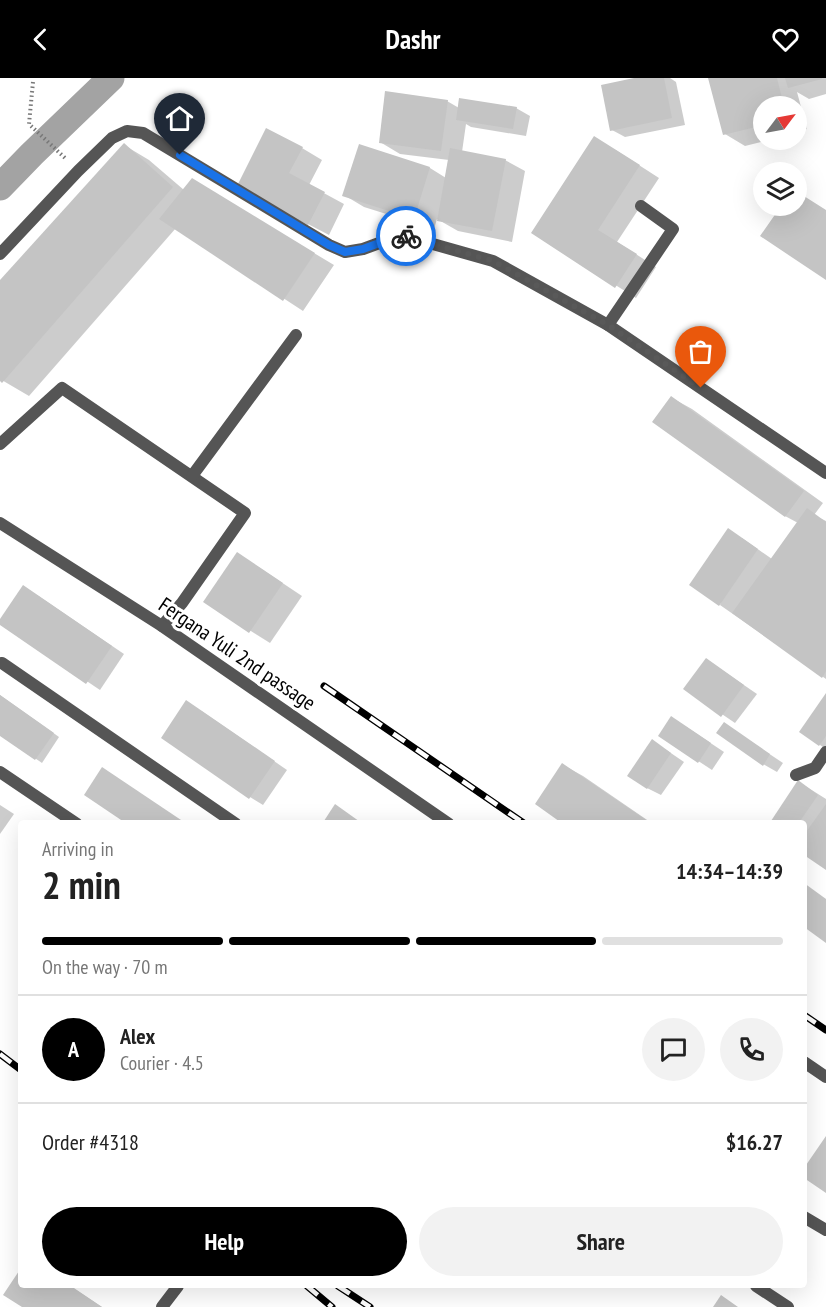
<!DOCTYPE html>
<html lang="en">
<head>
<meta charset="utf-8">
<style>
	:root { --surface:#fff; --page:#f2f2f2; --text:#222; --muted:#767676; --line:#e0e0e0; --accent:#000 }
	body { margin:0; font-family:"PT Sans Narrow",sans-serif; background:var(--page); color:var(--text); height:100vh; display:flex; flex-direction:column; font-size:22px; white-space:nowrap }
	* { box-sizing:border-box; margin:0 }
	p { font-size:20px; color:var(--muted) }
	.icon { flex:none; width:33px; height:33px; fill:none; stroke:currentColor; stroke-width:2; stroke-linecap:round; stroke-linejoin:round }
	.map { position:relative; flex:1; overflow:hidden }
	.drawer { position:absolute; left:18px; top:742px; width:789px; height:468px; display:flex; flex-direction:column; background:var(--surface); border-radius:6px; box-shadow:0 6px 24px #0002 }
	.drawer>* { flex:none }
	.needle { width:39px; rotate:58deg }
	.tools { position:absolute; left:753px; top:18px; display:grid; gap:12px }
	.tools a { display:grid; place-items:center; width:54px; height:54px; border-radius:50%; background:var(--surface); box-shadow:0 6px 24px #0002; font-size:30px }
	.pin { position:absolute; display:grid; place-items:center; width:51px; height:51px; color:#fff; margin:-62px -26px; border-radius:50% 50% 50% 0; rotate:-45deg; box-shadow:0 0 6px #0007 }
	.pin .icon { rotate:45deg }
	.courier { position:absolute; display:grid; place-items:center; width:60px; height:60px; margin:-30px; border:4px solid #1a73e8; border-radius:50%; background:#fff; color:#222; box-shadow:0 2px 8px #0007 }
	.summary em { font-style:normal; font-weight:700 }
	.summary div { display:flex; flex-direction:column-reverse }
	.summary { display:flex; align-items:center; justify-content:space-between; height:102px; padding:0 24px }
	h1 { font-size:39px; font-weight:700; line-height:45px }
	.bar { display:grid; grid-template-columns:repeat(4,1fr); gap:9px 6px; align-content:center; height:72px; padding:0 24px }
	.bar i { height:8px; border-radius:4px; background:var(--line) }
	.bar .active { background:var(--accent) }
	.bar p { grid-column:span 4 }
	.line { display:flex; align-items:center; gap:15px; padding:0 24px; border-top:2px solid var(--line) }
	.line div { flex:1 }
	.round { display:grid; place-items:center; flex:none; width:63px; height:63px; border-radius:32px; background:var(--page) }
	.action { display:flex; gap:12px; margin-top:auto; padding:12px 24px }
	.action a { flex:1; height:69px; border-radius:36px; background:var(--accent); color:#fff; font-size:24px; font-weight:700; line-height:69px; text-align:center }
	.action a+a { background:var(--page); color:var(--text) }
	header { display:flex; justify-content:space-between; align-items:center; height:78px; padding:0 24px; background:var(--accent); color:#fff; font-size:27px; font-weight:700 }
	.map>svg:first-child { display:block }
	.shadow { fill:#0003 }
	.lines { fill:none; stroke-linecap:round; stroke-linejoin:round }
	.canal { stroke:#a3a3a3; stroke-width:27 }
	.building { fill:#c4c4c4 }
	.path { stroke:#777; stroke-width:4; stroke-dasharray:1.5 3; stroke-linecap:butt }
	.lane { stroke:#555; stroke-width:12 }
	.street { stroke:#555; stroke-width:12 }
	.rail-casing { stroke:#000; stroke-width:7 }
	.rail { stroke:#fff; stroke-width:4.5; stroke-dasharray:14; stroke-linecap:butt }
	.done { stroke:#595959; stroke-width:6; stroke-dasharray:0 10.8 }
	.route { stroke:#1a73e8; stroke-width:8 }
	.labels { text-anchor:middle; stroke-width:6; stroke-linejoin:round; paint-order:stroke }
	.street-label { font-size:21px; fill:#000; stroke:#fff }
</style>
</head>
<body>
<header><svg class="icon" aria-label="back" viewBox="0 0 24 24"><path d="M15 5l-7 7 7 7"/></svg>Dashr<svg class="icon" aria-label="heart" viewBox="0 0 24 24"><path d="M12 20l-8-8c-3-5 5-10 8-4 3-6 11-1 8 4z"/></svg></header>
<div class="map">
<svg width="826" height="1229" viewBox="0 0 826 1229">
	<rect width="100%" height="100%" fill="#fff"/>
	<g class="shadow">
		<path d="M642,0H670L676,4L685,47L625,59L612,52Z"/>
		<path d="M709,0H826V16L809,21L797,14L807,51L796,54V28H764V62H769L745,68L725,56Z"/>
		<path d="M447,23L459,30H516L530,38L526,58L471,49L466,46L462,74L505,82L525,93L512,164L458,153L437,141L434,151L364,129L344,117L360,68L430,90L446,100L449,82L400,76L380,64Z"/>
		<path d="M124,67L149,82L184,112L212,114L334,187L303,233L176,150L29,318L0,301V205Z"/>
		<path d="M302,70L322,82L309,107L344,126L329,157L258,120Z"/>
		<path d="M614,71L659,100L617,164L656,189L636,220L533,155Z"/>
		<path d="M672,320L692,331L823,425L814,437L826,443V601L720,527L742,460L772,481L798,445L785,438Z"/>
		<path d="M257,488L302,518L270,565L205,524Z"/>
		<path d="M37,517L124,576L100,612L0,545Z"/>
		<path d="M706,581L757,616L735,645L685,611Z"/>
		<path d="M0,617L59,659L42,685L0,656Z"/>
		<path d="M826,618V671L820,667Z"/>
		<path d="M200,632L287,692L263,727L250,719Z"/>
		<path d="M725,646L783,685L777,694L763,686Z"/>
		<path d="M685,648L724,674L712,692L660,658Z"/>
		<path d="M665,671L684,684L661,717L647,710Z"/>
		<path d="M563,687L583,698L653,746H566Z"/>
		<path d="M799,704L826,721V790L805,776L804,777V746H770Z"/>
		<path d="M0,727L14,736L0,756Z"/>
		<path d="M21,1193V1208H70L102,1229H24L5,1216Z"/>
	</g>
	<g class="lines">
		<path class="canal" d="M0,109L32,76L111,0"/>
	</g>
	<g class="building">
		<path d="M634,0H664L672,40L610,53L601,7Z"/>
		<path d="M708,0H777L784,28H764V47L723,57Z"/>
		<path d="M785,0H822V1L788,10Z"/>
		<path d="M385,13L448,22L441,73L379,65Z"/>
		<path d="M459,20L517,29L513,51L456,42Z"/>
		<path d="M266,50L303,69L289,95L325,114L308,147L236,110Z"/>
		<path d="M594,58L640,87L598,152L637,176L615,210L531,155Z"/>
		<path d="M124,65L173,109L2,305L0,303V202Z"/>
		<path d="M359,66L430,89L414,141L342,118Z"/>
		<path d="M450,70L506,81L492,153L437,143Z"/>
		<path d="M192,100L315,175L283,223L159,141Z"/>
		<path d="M796,113L826,132V202L760,158L781,128H796Z"/>
		<path d="M671,318L804,413L785,439L652,344Z"/>
		<path d="M807,430L826,444V593L822,600L732,535Z"/>
		<path d="M728,450L758,471L719,528L689,507Z"/>
		<path d="M237,474L283,505L249,555L203,524Z"/>
		<path d="M23,507L112,568L86,606L0,547V541Z"/>
		<path d="M706,580L744,607L721,639L683,611Z"/>
		<path d="M826,615V658L819,668L799,654Z"/>
		<path d="M0,617L54,655L35,682L0,658Z"/>
		<path d="M186,622L275,683L249,721L161,660Z"/>
		<path d="M671,638L711,665L698,685L658,658Z"/>
		<path d="M724,644L770,676L763,688L716,655Z"/>
		<path d="M652,661L671,675L647,711L627,698Z"/>
		<path d="M562,685L652,746H563L535,726Z"/>
		<path d="M102,689L187,746H127L84,717Z"/>
		<path d="M798,702L818,717L798,746H769Z"/>
		<path d="M335,726L363,746H322Z"/>
		<path d="M826,726V792L804,777V757Z"/>
		<path d="M804,805L826,821V865L804,849Z"/>
		<path d="M826,1058V1115L804,1100V1090Z"/>
		<path d="M21,1190V1208H71L102,1229H22L3,1217Z"/>
		<path d="M721,1217L738,1229H713Z"/>
	</g>
	<g class="lines">
		<path class="path" d="M33,4L29,46L65,80"/>
		<g class="lane">
			<path d="M608,247L673,151L641,128"/>
			<path d="M0,366L62,310L245,435L182,525L162,548"/>
			<path d="M192,398L296,257"/>
			<path d="M2,585L236,746"/>
			<path d="M0,694L77,746"/>
			<path d="M796,697L815,690L826,674"/>
			<path d="M804,1139L826,1152"/>
			<path d="M756,1208L788,1229"/>
		</g>
		<g class="street">
			<path d="M0,176L78,93L112,60L127,53L143,55L329,167L345,174L363,171L401,157L493,183L608,247L826,395"/>
			<path d="M0,445L162,548L449,746"/>
			<path d="M804,984L826,999"/>
			<path d="M162,1229L178,1208"/>
		</g>
		<g class="rail-casing">
			<g id="rail">
				<path d="M324,608L525,746"/>
				<path d="M804,937L826,952"/>
				<path d="M0,976L21,992"/>
				<path d="M307,1208L332,1229"/>
				<path d="M338,1208L370,1229"/>
			</g>
		</g>
		<use href="#rail" class="rail"/>
	</g>
	<g class="lines">
		<path class="done" d="M406,158L493,183L608,247L701,310"/>
		<path class="route" d="M180,77L329,167L345,174L363,171L401,157L406,158"/>
	</g>
	<g class="labels">
		<g class="street-label">
			<text transform="translate(237 576) rotate(34)" y="7">Fergana Yuli 2nd passage</text>
		</g>
	</g>
</svg>
<div class="tools">
<a><svg class="needle" viewBox="-14 -14 28 28"><path d="M0-13l5 13h-10z" fill="#e53935"/><path d="M0 13l5-13h-10z" fill="#767676"/></svg></a>
<a><svg class="icon" aria-label="layers" viewBox="0 0 24 24"><path d="M12 4l9 5-9 5-9-5zM3 14l9 5 9-5"/></svg></a>
</div>
<div class="pin" style="left:701px;top:310px;background:#ea580c"><svg class="icon" aria-label="bag" viewBox="0 0 24 24"><path d="M5 8h14l-1 12H6zM9 8a3 3 0 0 1 6 0"/></svg></div>
<div class="pin" style="left:180px;top:77px;background:#1f2937"><svg class="icon" aria-label="home" viewBox="0 0 24 24"><path d="M3 11l9-7 9 7M6 9v11h12V9"/></svg></div>
<div class="courier" style="left:406px;top:158px"><svg class="icon" aria-label="bike" viewBox="0 0 24 24"><circle cx="6" cy="16" r="4"/><circle cx="18" cy="16" r="4"/><path d="M6 16l4-8h5l3 8M10 8l3 8H6M13 5h3"/></svg></div>
<section class="drawer">
<div class="summary"><div><h1>2 min</h1><p>Arriving in</p></div><em>14:34–14:39</em></div>
<div class="bar"><i class="active"></i><i class="active"></i><i class="active"></i><i></i><p>On the way · 70 m</p></div>
<div class="line" style="height:108px"><b class="round" style="background:var(--accent);color:#fff">A</b><div><b>Alex</b><p>Courier · 4.5</p></div><a class="round"><svg class="icon" aria-label="chat" viewBox="0 0 24 24"><path d="M4 5h16v11H9l-5 4z"/></svg></a><a class="round"><svg class="icon" aria-label="phone" viewBox="0 0 24 24"><path d="M5 4h4l2 5-3 2q2 4 5 5l2-3 5 2v4C11 20 4 13 5 4z"/></svg></a></div>
<div class="line" style="height:78px"><div>Order #4318</div><b>$16.27</b></div>
<div class="action"><a>Help</a><a>Share</a></div>
</section>
</div>
</body>
</html>
